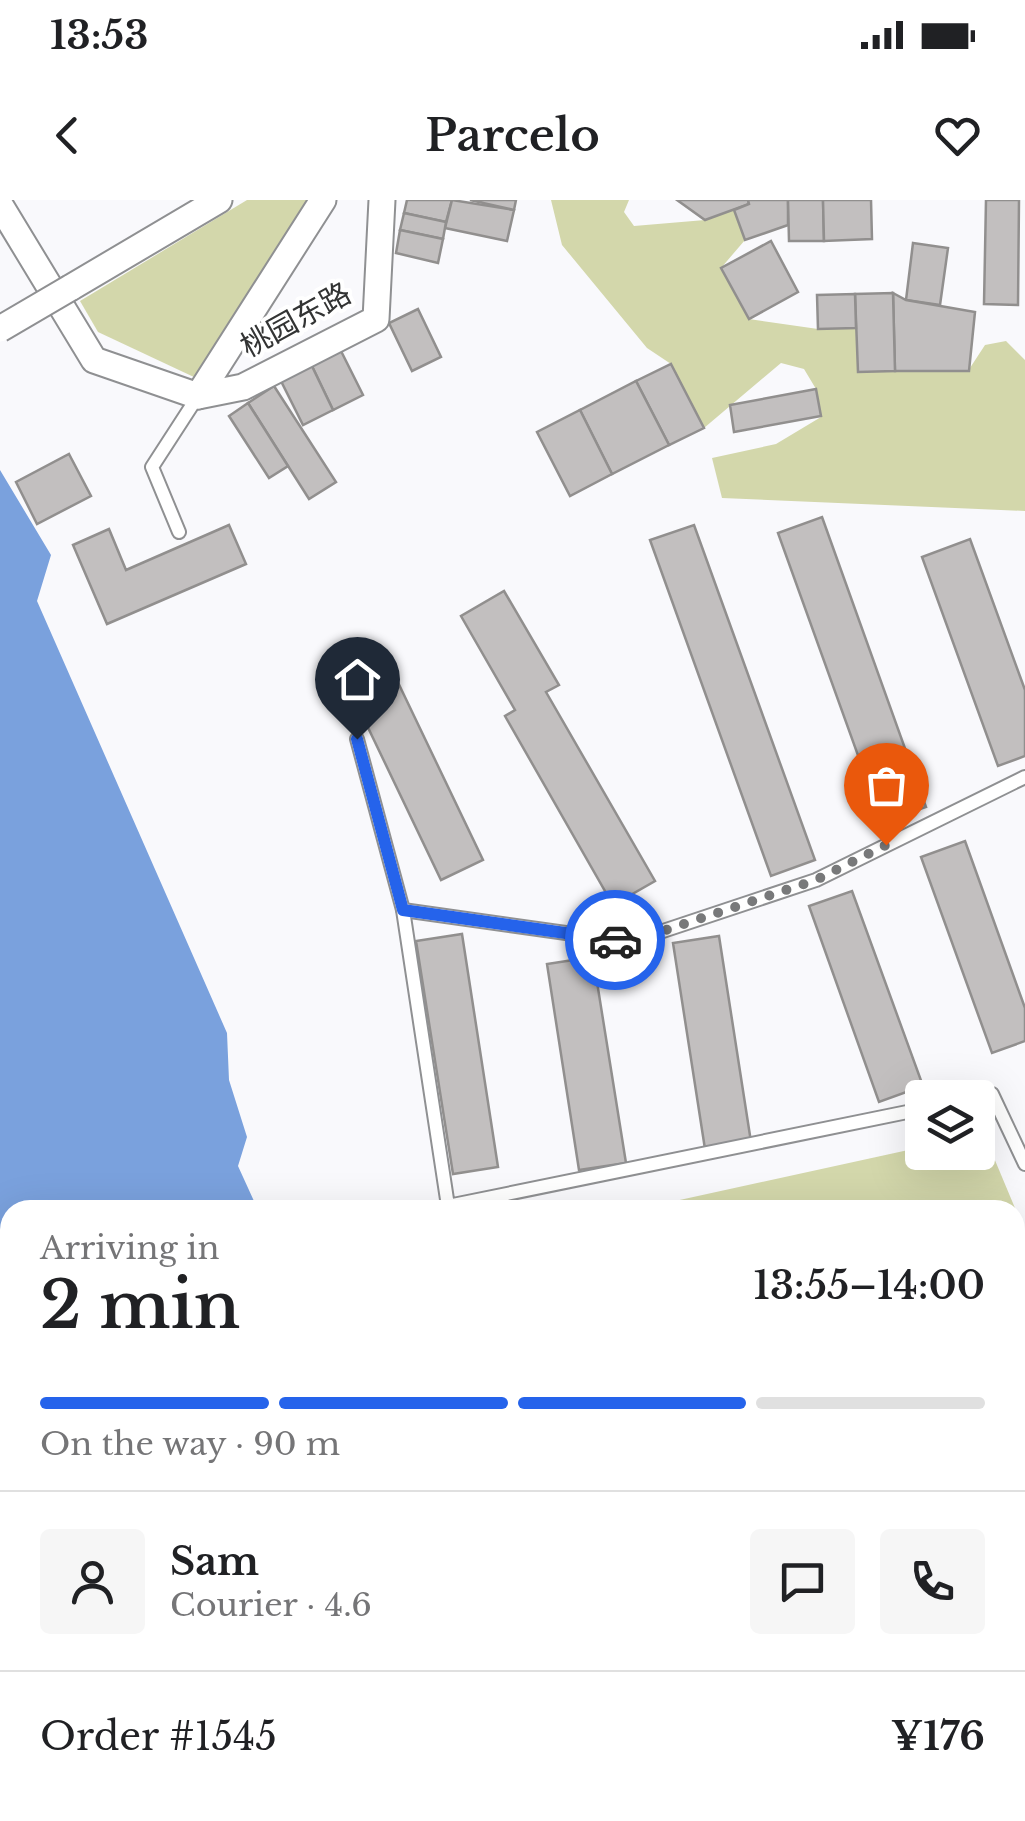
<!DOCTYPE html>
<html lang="en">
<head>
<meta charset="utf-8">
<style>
	:root { --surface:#fff; --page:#f6f6f6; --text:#202124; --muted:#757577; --line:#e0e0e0; --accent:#2563eb }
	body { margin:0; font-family:"Libre Baskerville","Noto Sans SC",serif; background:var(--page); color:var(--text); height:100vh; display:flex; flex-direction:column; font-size:38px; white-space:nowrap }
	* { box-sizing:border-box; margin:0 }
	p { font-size:32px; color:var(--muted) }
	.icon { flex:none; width:55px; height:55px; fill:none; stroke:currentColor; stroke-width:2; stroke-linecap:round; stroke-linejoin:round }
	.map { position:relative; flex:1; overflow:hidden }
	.panel { position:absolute; left:0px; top:1000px; width:1025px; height:622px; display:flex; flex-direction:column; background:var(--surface); border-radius:30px 30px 0 0; box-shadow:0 10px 40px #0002 }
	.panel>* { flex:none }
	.controls { position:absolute; left:905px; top:880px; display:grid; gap:20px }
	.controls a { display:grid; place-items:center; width:90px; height:90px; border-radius:10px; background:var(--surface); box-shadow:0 10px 40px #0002; font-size:50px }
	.pin { position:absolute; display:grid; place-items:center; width:85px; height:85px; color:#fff; margin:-102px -42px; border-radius:50% 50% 50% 0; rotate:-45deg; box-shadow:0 0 10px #0007 }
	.pin .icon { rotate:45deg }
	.courier { position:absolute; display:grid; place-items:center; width:100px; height:100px; margin:-50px; border:8px solid #2563eb; border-radius:50%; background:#fff; color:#222; box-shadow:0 2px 12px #0007 }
	.summary em { font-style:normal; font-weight:600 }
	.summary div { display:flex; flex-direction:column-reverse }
	.summary { display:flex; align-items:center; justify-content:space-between; height:170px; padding:0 40px }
	h1 { font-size:65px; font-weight:600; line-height:75px }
	.bar { display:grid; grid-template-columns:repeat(4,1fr); gap:15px 10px; align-content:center; height:120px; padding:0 40px }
	.bar i { height:12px; border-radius:8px; background:var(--line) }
	.bar .selected { background:var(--accent) }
	.bar p { grid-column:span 4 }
	.line { display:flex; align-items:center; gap:25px; padding:0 40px; border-top:2px solid var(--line) }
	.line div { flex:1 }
	.round { display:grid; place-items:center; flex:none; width:105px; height:105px; border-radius:10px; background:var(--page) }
	.status { display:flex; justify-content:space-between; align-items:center; height:70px; padding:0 50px; background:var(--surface); direction:ltr }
	.status svg { height:28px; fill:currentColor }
	header { display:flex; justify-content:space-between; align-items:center; height:130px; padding:0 40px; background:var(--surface); font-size:45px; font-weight:600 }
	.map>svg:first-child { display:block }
	.green { fill:#d3d7ab }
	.water { fill:#7aa1dd }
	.building { fill:#c2bfbf; stroke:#918f8e; stroke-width:2.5 }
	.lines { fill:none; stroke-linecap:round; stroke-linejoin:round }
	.service-casing { stroke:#8f9092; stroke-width:16 }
	.minor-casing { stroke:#8f9092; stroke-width:29 }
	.service { stroke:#fff; stroke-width:12 }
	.minor { stroke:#fff; stroke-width:25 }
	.minor-bridge-casing { stroke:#8f9092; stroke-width:29; stroke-linecap:butt }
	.minor-bridge { stroke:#fff; stroke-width:25 }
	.done { stroke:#78797a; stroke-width:10; stroke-dasharray:0 18 }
	.route { stroke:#2563eb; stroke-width:12 }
	.labels { text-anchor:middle; stroke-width:8; stroke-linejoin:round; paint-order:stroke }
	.street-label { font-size:30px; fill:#333434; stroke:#fff }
</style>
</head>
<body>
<div class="status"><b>13:53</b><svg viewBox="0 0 49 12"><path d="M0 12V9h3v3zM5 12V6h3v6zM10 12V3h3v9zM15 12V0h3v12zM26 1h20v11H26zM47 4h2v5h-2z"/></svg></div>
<header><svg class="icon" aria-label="back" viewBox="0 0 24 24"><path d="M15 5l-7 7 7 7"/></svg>Parcelo<svg class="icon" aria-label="heart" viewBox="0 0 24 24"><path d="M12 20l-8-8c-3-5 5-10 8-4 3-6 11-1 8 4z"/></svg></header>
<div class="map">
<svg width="1025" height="1621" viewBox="0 0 1025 1621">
	<rect width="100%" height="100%" fill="#f9f9fc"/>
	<g class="green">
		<path d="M247,0H307L196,178L98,132L80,101Z"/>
		<path d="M551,0H629L624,12L634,26L705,20L734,10L745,40L721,68L749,119L818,129L856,128L858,172L968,171L985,145L1006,141L1025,160V311L722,298L712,258L776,244L821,217L816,189L804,169L781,163L704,228L671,164L647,148L562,45Z"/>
		<path d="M984,934L1025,1032V1129L1015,1132V1010H634L922,947V952H978V935Z"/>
		<path d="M0,1544L10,1549V1612L136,1613L152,1621H0Z"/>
	</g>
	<g class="water">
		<path d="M0,270L51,355L37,401L227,833L229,880L247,937L238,966L258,1010H10V1489L0,1482Z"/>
		<path d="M1025,1151V1621H253L237,1613L1015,1612V1154Z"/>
	</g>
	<g class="building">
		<path d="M407,0H452L446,22L404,13Z"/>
		<path d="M452,0L514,10L507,41L445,28Z"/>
		<path d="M470,0H516L514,10Z"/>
		<path d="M677,0H748L749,4L705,20Z"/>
		<path d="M748,0H788V25L745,40L734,10L749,4Z"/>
		<path d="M788,0H823L824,41H789Z"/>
		<path d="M823,0H871L872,39L824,41Z"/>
		<path d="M986,0H1019L1018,105L984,104Z"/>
		<path d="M404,13L446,22L443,39L400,30Z"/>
		<path d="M400,30L443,39L438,63L396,53Z"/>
		<path d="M771,41L798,92L749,119L721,68Z"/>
		<path d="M913,43L948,48L940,105L906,100Z"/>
		<path d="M893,93L906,100L975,112L969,171H895Z"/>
		<path d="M893,93L895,171L858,172L855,94Z"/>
		<path d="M855,94L856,128L818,129L817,95Z"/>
		<path d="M418,109L441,157L412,171L389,123Z"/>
		<path d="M339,147L363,195L333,210L310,162Z"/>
		<path d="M310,162L333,210L303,225L279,177Z"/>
		<path d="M671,164L704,228L669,245L636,181Z"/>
		<path d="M636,181L669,245L612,274L580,210Z"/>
		<path d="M274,186L336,282L309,299L248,203Z"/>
		<path d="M816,189L821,216L734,232L730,205Z"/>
		<path d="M248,203L288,266L269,278L229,216Z"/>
		<path d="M580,210L612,274L570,296L537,232Z"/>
		<path d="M69,254L91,296L37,324L16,282Z"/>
		<path d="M822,317L926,607L882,622L778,333Z"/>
		<path d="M229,325L246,364L107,424L73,345L109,329L126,370Z"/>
		<path d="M694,325L815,660L771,676L650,340Z"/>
		<path d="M970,339L1025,490V556L998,566L922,357Z"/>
		<path d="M504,391L559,485L546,492L655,681L613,705L505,516L515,510L461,416Z"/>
		<path d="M393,472L483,660L441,680L351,492Z"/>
		<path d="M965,641L1025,808V841L992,853L921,657Z"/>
		<path d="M852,691L923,886L879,902L809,706Z"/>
		<path d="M462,734L498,967L453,974L416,741Z"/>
		<path d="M719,736L751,942L705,949L673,743Z"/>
		<path d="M593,757L626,963L579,970L547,764Z"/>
	</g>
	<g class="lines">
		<g class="service-casing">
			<g id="service">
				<path d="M179,332L152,267L198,196"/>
				<path d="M357,539L403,710L448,1006L922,909"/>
				<path d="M403,710L630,742L816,680L1025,577"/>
				<path d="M976,898L992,894L1025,964"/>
			</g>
		</g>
		<g class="minor-casing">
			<g id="minor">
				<path d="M0,5L94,160L198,196L323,0"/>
				<path d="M70,88L219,0"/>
				<path d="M198,196L243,187L376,119L382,0"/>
			</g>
		</g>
		<use href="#service" class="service"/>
		<use href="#minor" class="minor"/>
		<g class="minor-bridge-casing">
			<path id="minor-bridge" d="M0,129L70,88"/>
		</g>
		<use href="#minor-bridge" class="minor-bridge"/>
	</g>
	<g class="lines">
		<path class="done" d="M615,740L630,742L816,680L886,645"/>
		<path class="route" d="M357,539L403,710L615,740"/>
	</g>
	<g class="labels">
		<g class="street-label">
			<text transform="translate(296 120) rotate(-29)" y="10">桃园东路</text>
		</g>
	</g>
</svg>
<div class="controls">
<a><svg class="icon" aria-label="layers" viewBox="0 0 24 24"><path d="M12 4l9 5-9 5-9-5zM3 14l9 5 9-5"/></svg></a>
</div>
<div class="pin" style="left:886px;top:645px;background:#ea580c"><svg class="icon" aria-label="bag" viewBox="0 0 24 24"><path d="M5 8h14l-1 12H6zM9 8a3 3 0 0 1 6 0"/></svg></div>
<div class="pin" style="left:357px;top:539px;background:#1f2937"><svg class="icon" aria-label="home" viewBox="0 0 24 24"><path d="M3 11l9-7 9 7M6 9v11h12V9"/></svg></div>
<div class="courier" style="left:615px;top:740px"><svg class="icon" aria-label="car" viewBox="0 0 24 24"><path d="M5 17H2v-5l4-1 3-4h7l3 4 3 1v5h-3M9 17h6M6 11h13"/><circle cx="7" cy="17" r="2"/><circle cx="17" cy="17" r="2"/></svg></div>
<section class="panel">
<div class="summary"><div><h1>2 min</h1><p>Arriving in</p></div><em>13:55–14:00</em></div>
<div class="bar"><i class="selected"></i><i class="selected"></i><i class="selected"></i><i></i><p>On the way · 90 m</p></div>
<div class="line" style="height:180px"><a class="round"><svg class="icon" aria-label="person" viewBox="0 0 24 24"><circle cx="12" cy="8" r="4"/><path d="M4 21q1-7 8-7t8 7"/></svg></a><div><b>Sam</b><p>Courier · 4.6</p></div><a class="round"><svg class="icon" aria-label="chat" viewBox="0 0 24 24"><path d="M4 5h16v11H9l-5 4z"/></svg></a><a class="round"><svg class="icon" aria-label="phone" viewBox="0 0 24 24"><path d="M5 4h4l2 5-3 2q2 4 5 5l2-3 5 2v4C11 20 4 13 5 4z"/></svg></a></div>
<div class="line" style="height:130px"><div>Order #1545</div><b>¥176</b></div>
</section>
</div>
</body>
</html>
